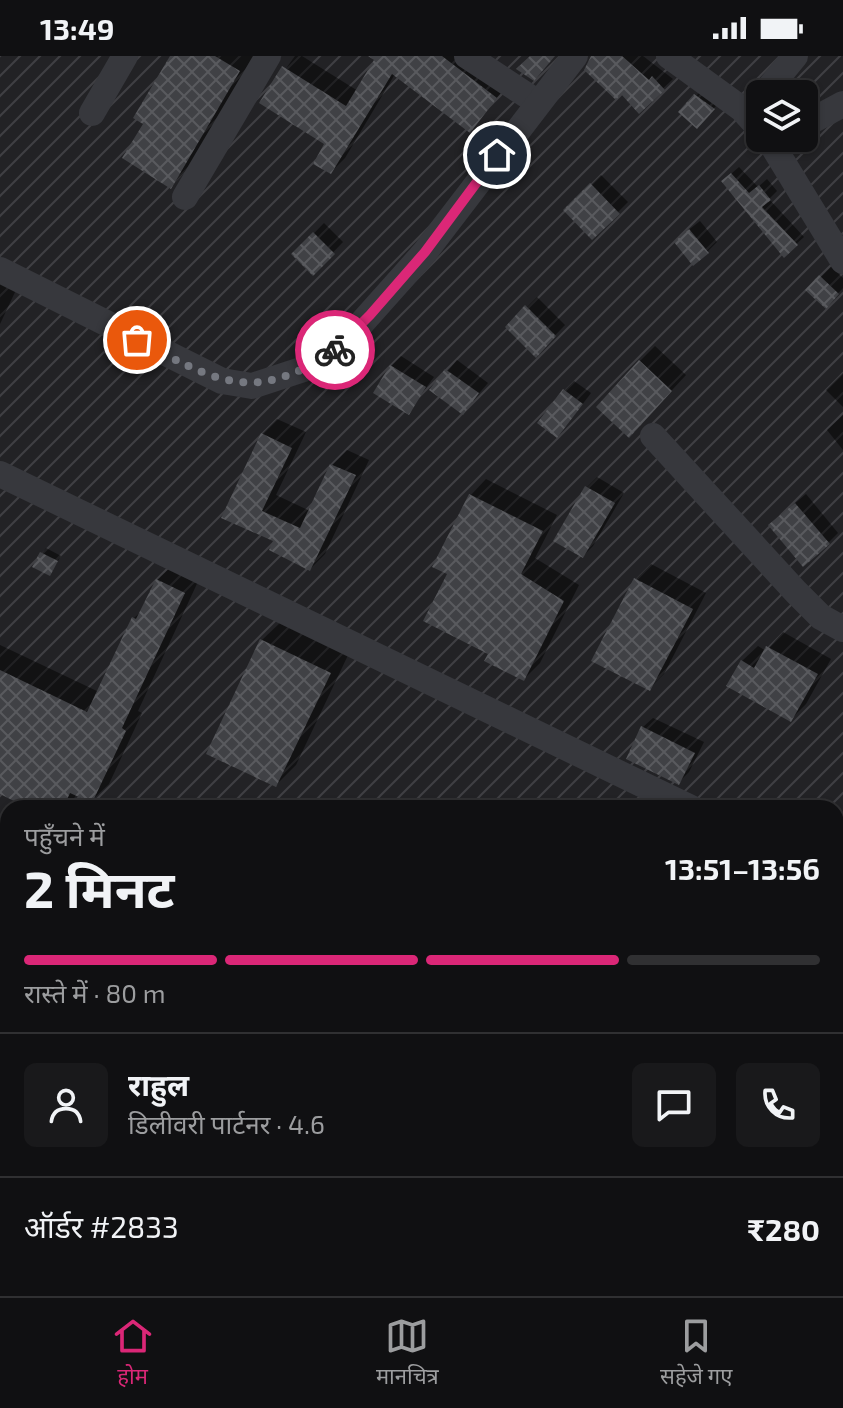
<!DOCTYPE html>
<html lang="hi">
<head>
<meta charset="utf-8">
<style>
	:root { --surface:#101012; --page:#19191b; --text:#f1f3f6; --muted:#9c9d9f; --line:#303032; --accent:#db2777 }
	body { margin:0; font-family:"Exo 2","Noto Sans Devanagari",sans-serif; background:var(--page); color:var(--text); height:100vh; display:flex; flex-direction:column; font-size:30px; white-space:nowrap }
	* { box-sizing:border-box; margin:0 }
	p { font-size:26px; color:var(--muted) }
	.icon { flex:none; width:44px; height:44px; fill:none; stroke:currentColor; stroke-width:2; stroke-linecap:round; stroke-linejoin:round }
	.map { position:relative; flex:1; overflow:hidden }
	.panel { position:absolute; left:0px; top:744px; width:844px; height:496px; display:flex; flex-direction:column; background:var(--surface); border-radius:24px 24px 0 0; box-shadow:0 2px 6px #0004,0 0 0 2px var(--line) }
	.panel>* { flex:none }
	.tools { position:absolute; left:746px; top:24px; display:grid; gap:16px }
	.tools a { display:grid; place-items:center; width:72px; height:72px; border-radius:12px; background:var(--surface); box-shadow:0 2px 6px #0004,0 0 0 2px var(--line); font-size:40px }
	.pin { position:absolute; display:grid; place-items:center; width:68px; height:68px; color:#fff; margin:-34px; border:4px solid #fff; border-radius:50%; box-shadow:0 2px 8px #0007 }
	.courier { position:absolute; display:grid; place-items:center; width:80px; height:80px; margin:-40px; border:6px solid #db2777; border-radius:50%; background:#fff; color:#222; box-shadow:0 2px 10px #0007 }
	.headline em { font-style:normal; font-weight:700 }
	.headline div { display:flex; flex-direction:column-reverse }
	.headline { display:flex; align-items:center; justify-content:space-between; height:136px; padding:0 24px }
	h1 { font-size:52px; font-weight:700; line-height:60px }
	.bar { display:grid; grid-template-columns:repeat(4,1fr); gap:12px 8px; align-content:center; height:96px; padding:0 24px }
	.bar i { height:10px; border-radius:6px; background:var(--line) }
	.bar .on { background:var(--accent) }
	.bar p { grid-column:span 4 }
	.line { display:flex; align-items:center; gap:20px; padding:0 24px; border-top:2px solid var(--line) }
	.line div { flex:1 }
	.round { display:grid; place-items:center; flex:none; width:84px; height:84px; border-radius:12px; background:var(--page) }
	.status { display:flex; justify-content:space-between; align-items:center; height:56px; padding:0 40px; background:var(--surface); direction:ltr }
	.status svg { height:22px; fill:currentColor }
	.tab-bar { display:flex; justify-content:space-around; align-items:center; height:112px; border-top:2px solid var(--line); background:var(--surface); font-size:22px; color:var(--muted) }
	.tab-bar a { display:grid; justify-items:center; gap:4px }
	.tab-bar .on { color:var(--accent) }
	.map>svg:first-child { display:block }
	.industrial { fill:url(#industrial-furrows); fill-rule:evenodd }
	.park { fill:url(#park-crowns) }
	.shadow { fill:#0007 }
	.building { fill:url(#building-cross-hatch) }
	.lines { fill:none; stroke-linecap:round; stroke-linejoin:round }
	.minor { stroke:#37383d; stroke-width:26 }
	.done { stroke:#757880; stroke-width:8; stroke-dasharray:0 14.4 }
	.route { stroke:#db2777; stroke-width:10 }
</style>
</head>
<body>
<div class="status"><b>13:49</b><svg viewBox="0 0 49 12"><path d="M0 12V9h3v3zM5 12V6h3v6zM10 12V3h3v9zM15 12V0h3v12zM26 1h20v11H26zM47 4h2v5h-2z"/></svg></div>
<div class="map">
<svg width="843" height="1240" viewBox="0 0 843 1240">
	<defs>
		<pattern id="industrial-furrows" width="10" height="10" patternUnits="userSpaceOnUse" patternTransform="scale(2)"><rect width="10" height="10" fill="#222225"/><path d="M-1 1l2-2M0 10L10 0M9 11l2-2" fill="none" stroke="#3f3f43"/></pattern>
		<pattern id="park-crowns" width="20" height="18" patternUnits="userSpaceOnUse" patternTransform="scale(2)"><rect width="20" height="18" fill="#1e261f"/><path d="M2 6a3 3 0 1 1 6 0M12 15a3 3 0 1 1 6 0" fill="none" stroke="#3c433d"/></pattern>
		<pattern id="building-cross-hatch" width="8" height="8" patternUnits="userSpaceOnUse" patternTransform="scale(2)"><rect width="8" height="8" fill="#404145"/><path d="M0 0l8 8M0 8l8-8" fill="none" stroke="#595a5e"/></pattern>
	</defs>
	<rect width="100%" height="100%" fill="#161618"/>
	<path class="industrial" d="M0,0H843V1240H0ZM760,38H804V82H760ZM8,752H836V1232H8Z"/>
	<path class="park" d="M412,1232H696L692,1240H408Z"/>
	<g class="shadow">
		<path d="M173,0H255L189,112L171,130L146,68Z"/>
		<path d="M295,0H302L358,35L376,5L368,0H474L509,27L470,74L395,18L345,102L331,116L326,88L261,47Z"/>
		<path d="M592,0H643L673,23L639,55Z"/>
		<path d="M706,30L723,42L707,60L696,40Z"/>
		<path d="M739,111L758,131L767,123L777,135L769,143L804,181L784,199L731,118Z"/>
		<path d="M601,119L628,146L592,182L566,154Z"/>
		<path d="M700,165L717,186L707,196L686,176Z"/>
		<path d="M324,167L343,186L313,217L294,198Z"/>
		<path d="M831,211L843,222V232L826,250L808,234Z"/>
		<path d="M0,226L16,234L0,268Z"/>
		<path d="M537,241L565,269L536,299L507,271Z"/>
		<path d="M655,290L686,319L644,364L640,305Z"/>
		<path d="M401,300L434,321L408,356L391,310Z"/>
		<path d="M457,304L488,327L463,356L432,334Z"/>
		<path d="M843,317V351L826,334Z"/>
		<path d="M574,325L591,337L566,370L564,335Z"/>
		<path d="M843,359V394L827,374Z"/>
		<path d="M277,363L306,376L276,439L310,455L332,409L347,394L369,404L325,498L310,513L276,484L224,461L262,378Z"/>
		<path d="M597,421L624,437L593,490L583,500L587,431Z"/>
		<path d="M486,423L557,459L535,502L579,529L540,607L524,623L490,598L471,439Z"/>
		<path d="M806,438L838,477L829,486L781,459Z"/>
		<path d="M46,492L61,500L50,517L42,497Z"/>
		<path d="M175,507L201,519L138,655L142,657L109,728L91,745L77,738L67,752H34L0,736V589L99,636L134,562L144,553L157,524Z"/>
		<path d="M651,508L706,537L664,618L649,633L635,524Z"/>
		<path d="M282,565L349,597L296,709L276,729L262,584Z"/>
		<path d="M783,576L831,603L806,648L791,663L742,605L758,590L766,595Z"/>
		<path d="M653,662L704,686L689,716L679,726L643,671Z"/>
		<path d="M0,821L8,825V901L0,919Z"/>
		<path d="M8,969V1089L0,1085V977Z"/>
		<path d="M843,1087V1185L836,1182V1103Z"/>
		<path d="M836,1200L843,1203V1240H775L778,1232H836Z"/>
		<path d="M253,1232H289L293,1234L290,1240H249Z"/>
	</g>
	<g class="building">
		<path d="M170,0H215L240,15L171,133L122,102L143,68L133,62Z"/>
		<path d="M368,0H442L497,42L470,77L392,18L331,118L313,108L324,88L259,47L282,10L346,50L374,4Z"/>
		<path d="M530,0H555L534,25L516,13Z"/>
		<path d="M591,0H622L649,24L652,20L665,34L639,58L621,38L616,44L584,14Z"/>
		<path d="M694,38L715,53L697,73L678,56Z"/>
		<path d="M731,117L749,137L759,129L771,144L762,151L798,189L784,202L721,125Z"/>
		<path d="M590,127L620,158L592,184L563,154Z"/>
		<path d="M689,173L709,197L693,210L674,186Z"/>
		<path d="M313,176L335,198L313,220L291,198Z"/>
		<path d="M819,219L839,238L826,253L805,234Z"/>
		<path d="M525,249L556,280L536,302L505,271Z"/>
		<path d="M639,304L672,335L629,382L596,351Z"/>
		<path d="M390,309L426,331L409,359L373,337Z"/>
		<path d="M445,313L479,337L463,359L429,334Z"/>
		<path d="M563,333L583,348L557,382L537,367Z"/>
		<path d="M261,377L292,392L262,455L300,472L330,408L356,419L310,515L269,494L273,485L221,462Z"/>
		<path d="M585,430L615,447L583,502L553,485Z"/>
		<path d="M469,438L543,475L521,518L564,545L524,625L484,605L488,598L423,565L447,518L432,511Z"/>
		<path d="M795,447L830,488L803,511L768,469Z"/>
		<path d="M40,496L58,505L50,520L32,511Z"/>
		<path d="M634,522L693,553L650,635L591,605Z"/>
		<path d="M156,523L185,537L122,672L126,675L92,747L70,737L63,752H28L0,738V614L87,656L132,561L136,563Z"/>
		<path d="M260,583L331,617L276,731L206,698Z"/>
		<path d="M766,590L818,618L791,666L726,630L741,604L754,612Z"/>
		<path d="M641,670L695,697L679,729L626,703Z"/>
	</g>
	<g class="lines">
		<g class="minor">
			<path d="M467,0L537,46"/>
			<path d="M669,0L742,53L760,73"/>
			<path d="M764,38L795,0"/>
			<path d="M92,57L125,0"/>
			<path d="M804,69L843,48"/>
			<path d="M768,82L843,205"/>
			<path d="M185,141L268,0"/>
			<path d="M0,214L222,325L252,330L310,311L343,288L425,196L575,0"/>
			<path d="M653,380L796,536L821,561L843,573"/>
			<path d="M0,418L691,752"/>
			<path d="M0,785L8,789"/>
			<path d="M836,824L843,828"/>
			<path d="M836,974L843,959"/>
			<path d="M0,1163L8,1167"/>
			<path d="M147,1232L164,1240"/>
			<path d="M712,1240L716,1232"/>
		</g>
	</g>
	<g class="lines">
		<path class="done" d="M137,284C217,325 252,350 335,294"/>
		<path class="route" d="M335,294L370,259L425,196L497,99"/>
	</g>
</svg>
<div class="tools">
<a><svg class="icon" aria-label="layers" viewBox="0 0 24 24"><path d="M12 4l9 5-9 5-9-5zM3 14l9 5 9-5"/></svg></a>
</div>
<div class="pin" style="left:137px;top:284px;background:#ea580c"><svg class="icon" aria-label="bag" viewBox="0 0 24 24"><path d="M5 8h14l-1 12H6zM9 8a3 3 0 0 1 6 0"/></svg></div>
<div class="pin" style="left:497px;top:99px;background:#1f2937"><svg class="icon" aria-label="home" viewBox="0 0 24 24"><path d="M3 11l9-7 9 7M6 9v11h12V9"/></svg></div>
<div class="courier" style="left:335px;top:294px"><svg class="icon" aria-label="bike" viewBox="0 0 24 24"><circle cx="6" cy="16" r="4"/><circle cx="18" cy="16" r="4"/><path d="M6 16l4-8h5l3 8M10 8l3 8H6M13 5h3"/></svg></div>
<section class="panel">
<div class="headline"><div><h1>2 मिनट</h1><p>पहुँचने में</p></div><em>13:51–13:56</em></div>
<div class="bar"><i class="on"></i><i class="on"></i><i class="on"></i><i></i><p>रास्ते में · 80 m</p></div>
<div class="line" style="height:144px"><a class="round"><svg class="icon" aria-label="person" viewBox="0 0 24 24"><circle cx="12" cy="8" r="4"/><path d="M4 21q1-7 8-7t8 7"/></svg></a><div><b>राहुल</b><p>डिलीवरी पार्टनर · 4.6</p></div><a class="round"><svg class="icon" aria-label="chat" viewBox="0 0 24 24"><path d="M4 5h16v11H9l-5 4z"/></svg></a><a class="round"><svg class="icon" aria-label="phone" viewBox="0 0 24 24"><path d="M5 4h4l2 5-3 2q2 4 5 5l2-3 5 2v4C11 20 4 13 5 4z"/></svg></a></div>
<div class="line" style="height:104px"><div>ऑर्डर #2833</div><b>₹280</b></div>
</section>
</div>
<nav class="tab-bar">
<a class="on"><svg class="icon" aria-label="home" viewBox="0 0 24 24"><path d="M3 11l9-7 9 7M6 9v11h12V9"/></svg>होम</a>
<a><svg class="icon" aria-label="map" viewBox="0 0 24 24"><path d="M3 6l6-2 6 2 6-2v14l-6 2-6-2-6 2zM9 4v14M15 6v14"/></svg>मानचित्र</a>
<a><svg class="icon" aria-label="saved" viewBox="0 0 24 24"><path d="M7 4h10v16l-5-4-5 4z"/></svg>सहेजे गए</a>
</nav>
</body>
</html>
